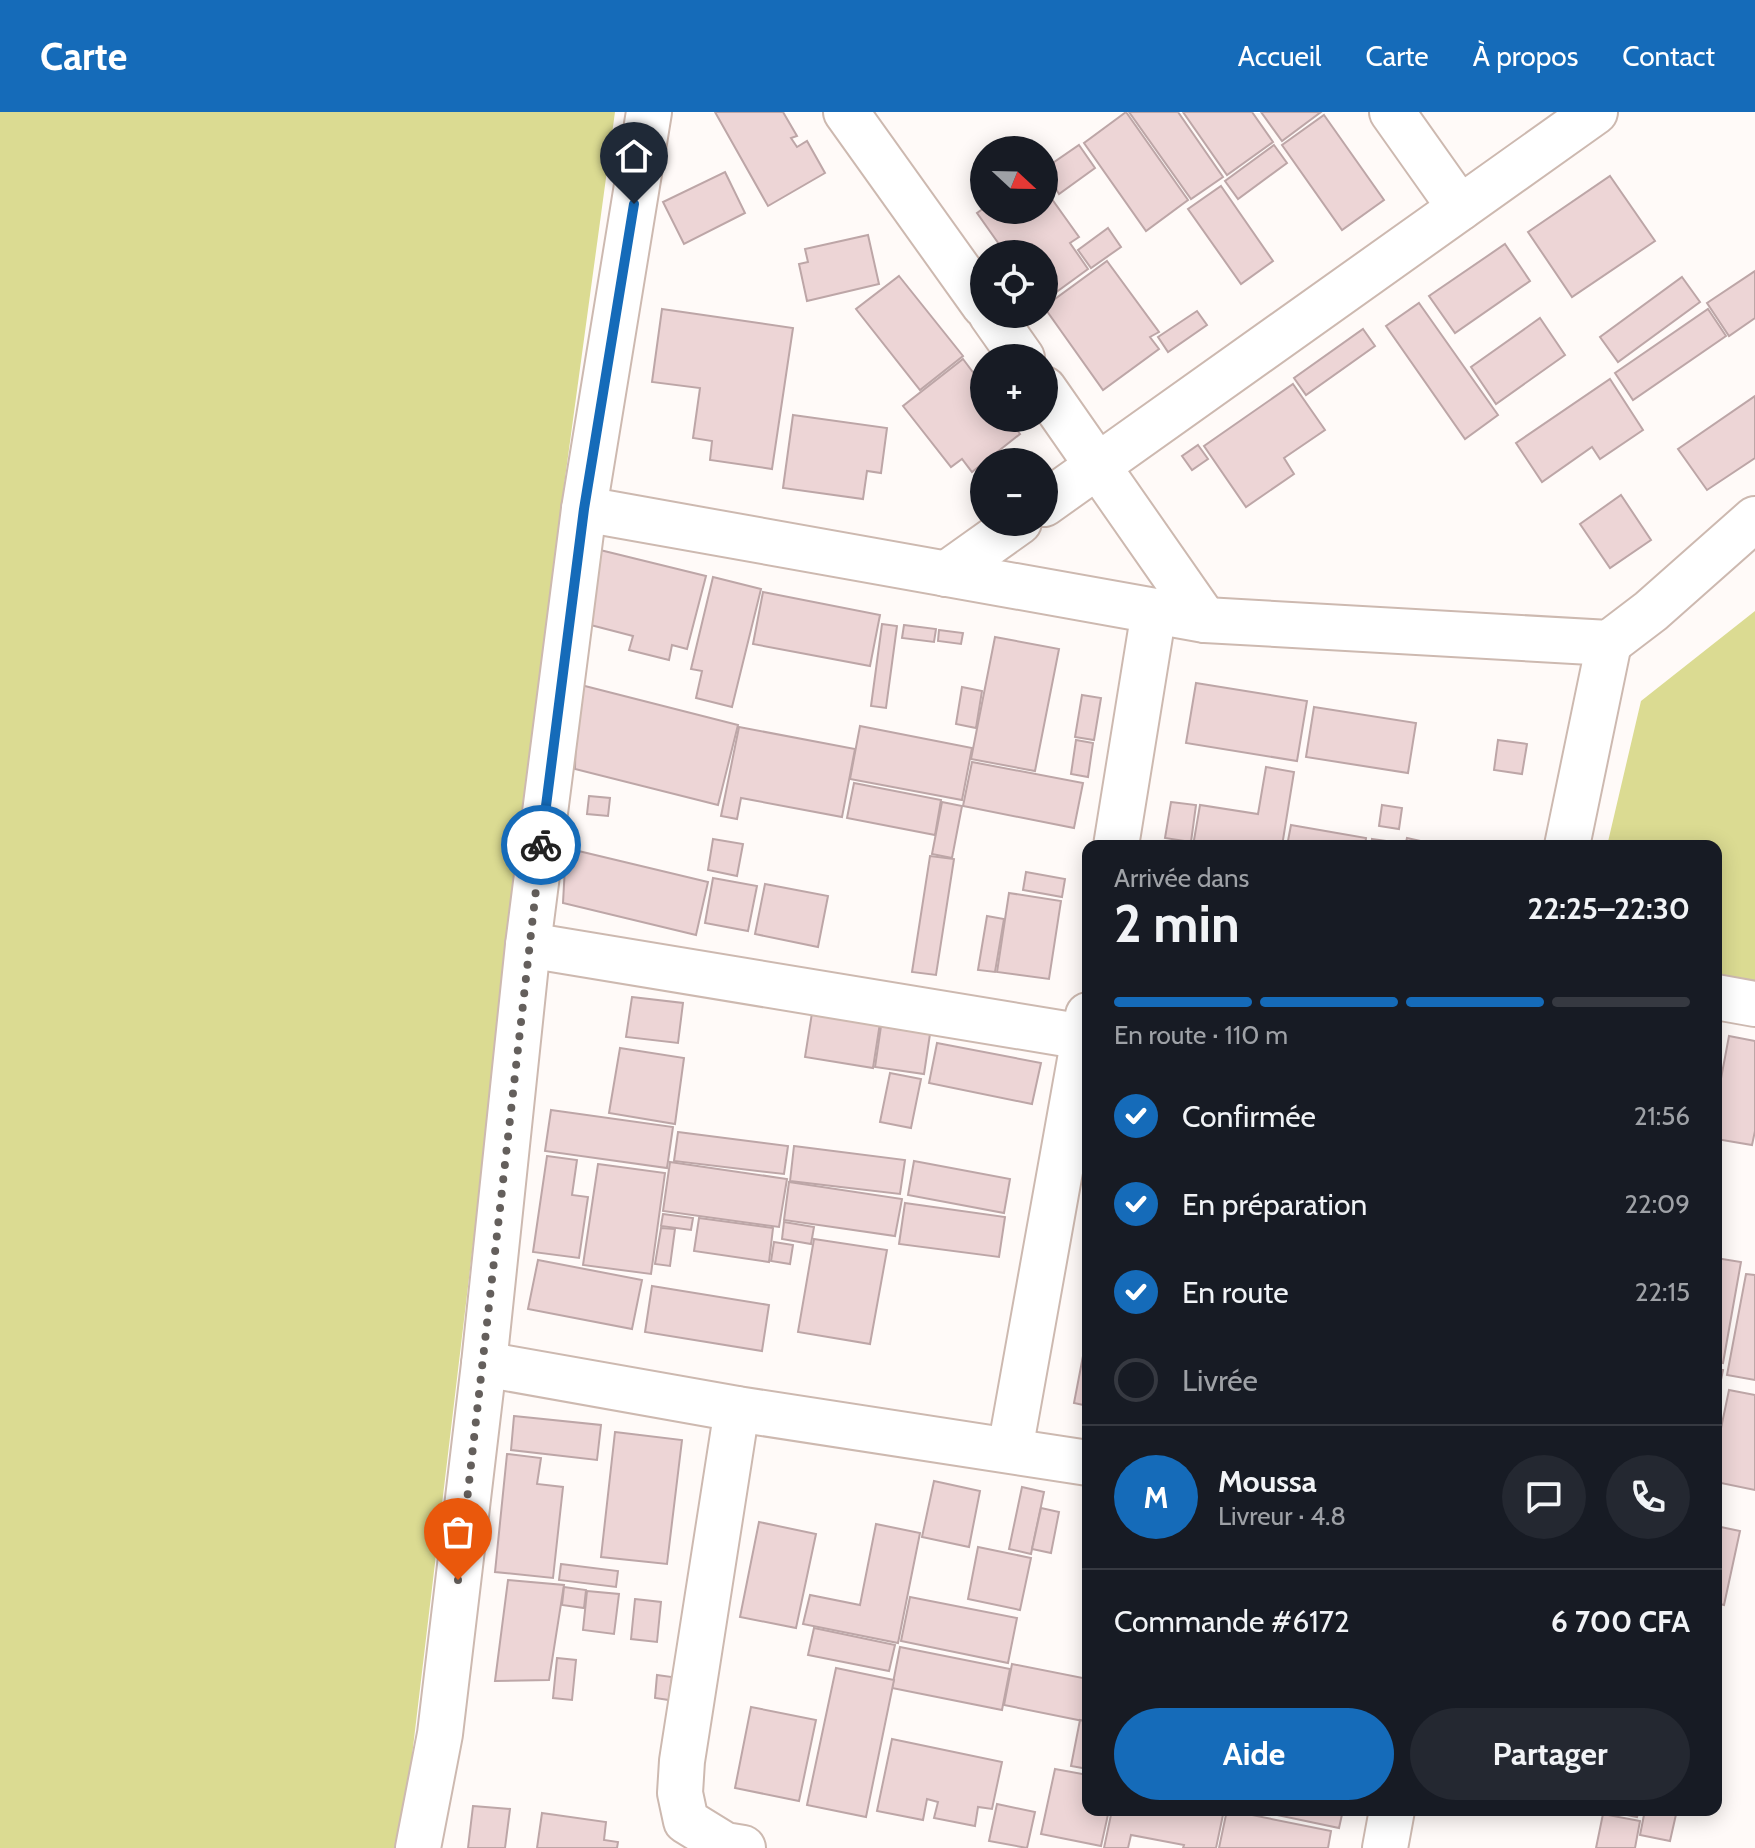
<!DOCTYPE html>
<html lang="fr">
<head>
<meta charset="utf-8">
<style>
	:root { --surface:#171b24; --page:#242831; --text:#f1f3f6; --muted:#9ea1a6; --line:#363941; --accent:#156bb9 }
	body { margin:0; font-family:Cabin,sans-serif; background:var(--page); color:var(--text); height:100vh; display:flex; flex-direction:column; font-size:30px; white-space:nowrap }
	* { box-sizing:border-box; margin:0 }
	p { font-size:26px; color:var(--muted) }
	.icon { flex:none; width:44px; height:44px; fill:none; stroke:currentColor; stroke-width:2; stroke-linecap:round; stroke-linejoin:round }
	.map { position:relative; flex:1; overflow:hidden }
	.drawer { position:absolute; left:1082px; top:728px; width:640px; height:976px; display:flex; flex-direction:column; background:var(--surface); border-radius:16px; box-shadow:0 4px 20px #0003 }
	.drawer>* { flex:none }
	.needle { width:52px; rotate:112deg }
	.fabs { position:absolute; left:970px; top:24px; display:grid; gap:16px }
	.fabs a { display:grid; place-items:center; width:88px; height:88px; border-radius:50%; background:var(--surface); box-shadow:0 4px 20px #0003; font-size:40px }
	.pin { position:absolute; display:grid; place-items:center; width:68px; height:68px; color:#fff; margin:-82px -34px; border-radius:50% 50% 50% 0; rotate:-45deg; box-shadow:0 0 8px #0007 }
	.pin .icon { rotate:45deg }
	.courier { position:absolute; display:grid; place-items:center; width:80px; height:80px; margin:-40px; border:6px solid #156bb9; border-radius:50%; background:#fff; color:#222; box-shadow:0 2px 10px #0007 }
	.overview em { font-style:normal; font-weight:800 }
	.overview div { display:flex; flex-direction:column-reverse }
	.overview { display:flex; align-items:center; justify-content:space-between; height:136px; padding:0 32px }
	h1 { font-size:52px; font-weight:800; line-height:60px }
	.bar { display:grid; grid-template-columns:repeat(4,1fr); gap:12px 8px; align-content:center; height:96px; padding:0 32px }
	.bar i { height:10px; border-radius:6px; background:var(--line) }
	.bar .on { background:var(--accent) }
	.bar p { grid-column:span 4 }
	.line { display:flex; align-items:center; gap:20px; padding:0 32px; border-top:2px solid var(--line) }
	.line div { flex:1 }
	.round { display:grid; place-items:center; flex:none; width:84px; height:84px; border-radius:42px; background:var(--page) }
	ol { padding:0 32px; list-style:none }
	li { display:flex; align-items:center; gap:24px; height:88px }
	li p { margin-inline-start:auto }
	li .icon { padding:8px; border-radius:50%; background:var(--accent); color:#fff; stroke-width:4 }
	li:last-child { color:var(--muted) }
	li i { width:44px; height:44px; border:4px solid var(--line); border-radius:50% }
	.button { display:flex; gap:16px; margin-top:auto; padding:16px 32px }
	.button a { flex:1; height:92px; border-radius:48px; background:var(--accent); color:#fff; font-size:32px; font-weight:800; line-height:92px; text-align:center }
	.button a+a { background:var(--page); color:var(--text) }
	header { display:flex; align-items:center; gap:48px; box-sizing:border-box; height:112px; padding:0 40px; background:var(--accent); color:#fff }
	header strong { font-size:38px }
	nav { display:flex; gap:44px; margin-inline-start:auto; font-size:28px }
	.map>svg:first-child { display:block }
	.green { fill:#dbdb92 }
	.building { fill:#edd5d6; stroke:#bda6a7; stroke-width:2 }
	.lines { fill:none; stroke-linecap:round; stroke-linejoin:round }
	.minor-casing { stroke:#cdb9b0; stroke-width:48 }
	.minor { stroke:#fff; stroke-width:44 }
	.done { stroke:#645f5c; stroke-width:8; stroke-dasharray:0 14.4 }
	.route { stroke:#156bb9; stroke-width:10 }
</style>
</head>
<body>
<header>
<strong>Carte</strong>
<nav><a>Accueil</a><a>Carte</a><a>À propos</a><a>Contact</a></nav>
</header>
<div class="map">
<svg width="1755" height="1736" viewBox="0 0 1755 1736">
	<rect width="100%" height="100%" fill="#fffaf8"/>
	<g class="green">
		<path d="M0,0H615L560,403L401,1736H0Z"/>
		<path d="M1755,499V891L1716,883V734H1607L1641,589Z"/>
	</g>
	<g class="building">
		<path d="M715,0H783L797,24L791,26L797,35L807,29L825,61L768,94Z"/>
		<path d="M1126,0L1188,88L1146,119L1084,31Z"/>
		<path d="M1129,0H1178L1223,65L1191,87Z"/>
		<path d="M1183,0H1252L1273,30L1227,63Z"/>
		<path d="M1261,0H1321L1282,29Z"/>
		<path d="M1324,3L1384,88L1342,118L1282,33Z"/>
		<path d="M1079,33L1095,56L1059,82L1044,57Z"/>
		<path d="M1274,33L1287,51L1238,87L1225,69Z"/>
		<path d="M725,60L745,101L684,132L663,90Z"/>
		<path d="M1610,64L1655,129L1572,185L1528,120Z"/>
		<path d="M1221,74L1273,149L1241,172L1188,97Z"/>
		<path d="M1044,76L1079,125L1070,131L1088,157L1044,189V142H1006L977,101L984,96L1044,98Z"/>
		<path d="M1108,116L1121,135L1091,156L1078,138Z"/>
		<path d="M868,123L879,172L807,189L799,152L808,150L805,137Z"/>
		<path d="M1505,132L1530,169L1455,221L1429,184Z"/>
		<path d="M1107,149L1159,220L1150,225L1159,237L1103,278L1044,195Z"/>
		<path d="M1755,159V206L1729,224L1707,191Z"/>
		<path d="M899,164L963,244L920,278L856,197Z"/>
		<path d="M1682,165L1700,190L1618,250L1600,225Z"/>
		<path d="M1419,191L1498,303L1465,327L1386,214Z"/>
		<path d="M662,197L793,216L772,357L710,348L712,329L693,326L700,276L652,270Z"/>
		<path d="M1708,197L1726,224L1633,288L1615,261Z"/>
		<path d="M1197,199L1207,213L1168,240L1158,225Z"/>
		<path d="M1540,206L1565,243L1496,292L1471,255Z"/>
		<path d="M1363,217L1375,234L1306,283L1294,266Z"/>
		<path d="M963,247L984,275V306H1008L1020,322L972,360L962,347L951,355L903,294Z"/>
		<path d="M1610,267L1643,318L1600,347L1592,335L1542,370L1516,331Z"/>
		<path d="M1293,272L1325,318L1284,346L1294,362L1246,395L1204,334Z"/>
		<path d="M1755,284V346L1707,378L1678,337Z"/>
		<path d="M793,303L887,316L881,361L867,359L863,387L783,376Z"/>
		<path d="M1198,333L1208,347L1192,358L1182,344Z"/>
		<path d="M1621,383L1651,428L1610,456L1580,412Z"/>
		<path d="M596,437L706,464L687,537L672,533L669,548L629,538L633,524L579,510Z"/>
		<path d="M713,465L761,477L732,595L696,586L702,559L691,557Z"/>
		<path d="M763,480L880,503L870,554L753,532Z"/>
		<path d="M882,512L897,514L886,596L871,594Z"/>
		<path d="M904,513L936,517L934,530L902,526Z"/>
		<path d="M939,518L963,521L961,532L938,529Z"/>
		<path d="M995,525L1059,537L1035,659L971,647Z"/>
		<path d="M1196,571L1307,589L1297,649L1186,631Z"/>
		<path d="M577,572L738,613L718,693L575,657Z"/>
		<path d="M962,575L982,579L976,616L956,612Z"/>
		<path d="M1082,583L1101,586L1094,628L1075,625Z"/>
		<path d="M1314,595L1416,611L1408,661L1306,645Z"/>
		<path d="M860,614L972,636L962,688L850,667Z"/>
		<path d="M739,615L855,637L842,705L741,686L737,707L721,704Z"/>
		<path d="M1076,628L1093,631L1088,665L1071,662Z"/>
		<path d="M1498,628L1527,632L1522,662L1494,658Z"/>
		<path d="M972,650L1083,671L1074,716L963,694Z"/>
		<path d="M1266,655L1294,660L1282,734H1193L1200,693L1258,702Z"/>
		<path d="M854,671L941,688L935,723L847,706Z"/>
		<path d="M589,684L610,686L608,704L587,702Z"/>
		<path d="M942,690L962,694L952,746L932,742Z"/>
		<path d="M1171,690L1196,693L1191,730L1165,726Z"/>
		<path d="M1382,693L1402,696L1399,717L1379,714Z"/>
		<path d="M1291,713L1366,726L1365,734H1287Z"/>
		<path d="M1407,726L1443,734H1405Z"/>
		<path d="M713,727L743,732L737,764L708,758Z"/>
		<path d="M1372,727L1401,731L1400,734H1371Z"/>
		<path d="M566,736L708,770L696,823L563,791Z"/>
		<path d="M930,744L954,747L936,863L912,860Z"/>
		<path d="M1026,760L1065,767L1062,785L1023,778Z"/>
		<path d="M713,766L757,774L748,819L705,811Z"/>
		<path d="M765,772L828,784L818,835L755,822Z"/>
		<path d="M1009,781L1061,789L1049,867L997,860Z"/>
		<path d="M987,804L1004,807L995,860L978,858Z"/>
		<path d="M632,885L683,891L678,931L626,925Z"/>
		<path d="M812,901L880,911L873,956L805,945Z"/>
		<path d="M881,914L930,922L924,962L875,955Z"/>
		<path d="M1729,924L1755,929V1019L1752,1033L1716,1027V993Z"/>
		<path d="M937,931L1041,951L1032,992L929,971Z"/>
		<path d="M620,936L684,946L675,1012L609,1001Z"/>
		<path d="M890,961L921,967L911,1016L880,1010Z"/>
		<path d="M551,998L673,1015L667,1056L545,1039Z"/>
		<path d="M678,1020L788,1034L784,1062L674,1049Z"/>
		<path d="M794,1034L905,1048L900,1082L790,1069Z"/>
		<path d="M547,1044L577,1048L572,1083L588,1085L579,1146L533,1140Z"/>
		<path d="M914,1049L1010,1067L1004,1101L908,1083Z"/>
		<path d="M670,1050L787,1067L779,1115L663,1099Z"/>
		<path d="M598,1052L665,1061L651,1162L583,1153Z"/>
		<path d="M789,1070L902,1087L895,1124L784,1108Z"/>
		<path d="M905,1091L1005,1105L999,1145L899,1132Z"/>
		<path d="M663,1102L693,1106L691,1118L661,1114Z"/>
		<path d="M699,1106L773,1116L769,1150L694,1139Z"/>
		<path d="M784,1110L814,1115L811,1132L782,1127Z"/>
		<path d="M661,1116L675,1117L670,1154L655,1152Z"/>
		<path d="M814,1127L887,1138L870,1232L798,1220Z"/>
		<path d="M774,1130L793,1133L790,1152L771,1149Z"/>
		<path d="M1716,1146L1741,1150L1723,1251L1716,1250Z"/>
		<path d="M538,1148L642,1168L632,1217L528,1197Z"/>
		<path d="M1746,1162L1755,1163V1268L1727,1263Z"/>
		<path d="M652,1174L769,1193L762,1239L645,1220Z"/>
		<path d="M1088,1218V1294L1074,1291Z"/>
		<path d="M1716,1257L1723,1258L1716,1292Z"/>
		<path d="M1729,1278L1755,1283V1378L1716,1370V1340Z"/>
		<path d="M514,1304L601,1313L597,1348L511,1338Z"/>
		<path d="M615,1320L682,1328L667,1452L601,1445Z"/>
		<path d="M507,1342L541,1346L537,1372L563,1375L553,1466L495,1460Z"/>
		<path d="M934,1369L980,1379L969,1435L922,1425Z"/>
		<path d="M1022,1375L1044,1380L1031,1442L1009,1437Z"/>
		<path d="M1041,1396L1059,1400L1051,1441L1032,1437Z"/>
		<path d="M759,1410L816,1422L796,1516L740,1505Z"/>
		<path d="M876,1412L920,1421L898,1531L803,1512L810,1483L860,1493Z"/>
		<path d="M1716,1414L1740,1419L1724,1493L1716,1491Z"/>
		<path d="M978,1435L1031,1446L1020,1498L968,1487Z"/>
		<path d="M561,1452L618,1459L616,1475L559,1468Z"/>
		<path d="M508,1468L564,1473L549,1568L495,1569Z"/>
		<path d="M564,1475L586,1478L584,1496L562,1493Z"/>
		<path d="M587,1479L619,1482L614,1522L583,1518Z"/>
		<path d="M910,1485L1017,1506L1008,1551L901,1529Z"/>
		<path d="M635,1487L661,1490L657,1530L631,1527Z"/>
		<path d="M814,1516L895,1533L889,1559L808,1543Z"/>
		<path d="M900,1535L1010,1557L1002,1598L892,1576Z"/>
		<path d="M557,1546L576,1548L572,1588L553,1586Z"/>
		<path d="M1012,1552L1088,1567V1610L1004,1593Z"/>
		<path d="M836,1556L894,1568L866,1705L807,1693Z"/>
		<path d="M657,1563L672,1565L669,1588L655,1586Z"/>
		<path d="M751,1595L816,1608L799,1689L735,1676Z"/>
		<path d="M1080,1608L1088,1610V1657L1071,1654Z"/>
		<path d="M892,1627L1002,1650L992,1697L978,1695L975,1714L934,1706L938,1690L927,1687L923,1708L877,1699Z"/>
		<path d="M1055,1657L1088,1663V1698H1109L1101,1734L1041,1722Z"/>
		<path d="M997,1692L1035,1700L1027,1736L989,1729Z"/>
		<path d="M473,1694L510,1697L505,1736H468Z"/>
		<path d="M1112,1698H1224L1216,1736H1183L1184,1733L1131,1723L1128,1736H1104Z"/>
		<path d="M1227,1698L1331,1719L1328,1736H1219Z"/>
		<path d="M1253,1698H1343L1339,1716Z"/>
		<path d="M1603,1698H1639L1637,1705Z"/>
		<path d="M1645,1698H1677L1670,1729L1640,1723Z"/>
		<path d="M542,1701L606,1710L604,1728L618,1730L617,1736H537Z"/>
		<path d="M1603,1702L1640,1709L1635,1736H1596Z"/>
	</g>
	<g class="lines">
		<g class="minor-casing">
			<g id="minor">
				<path d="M846,0L984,193"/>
				<path d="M1392,0L1460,96"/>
				<path d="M991,202L1022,246"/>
				<path d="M1044,277L1205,508"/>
				<path d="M1044,392L1595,0"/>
				<path d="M584,397L1205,508L1609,531L1651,499L1755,407"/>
				<path d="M946,462L1019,410"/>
				<path d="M1116,734L1154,499"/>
				<path d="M1567,734L1609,531"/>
				<path d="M528,833L1084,925"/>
				<path d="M1716,885L1755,892"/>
				<path d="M484,1252L737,1297L1088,1351"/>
				<path d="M737,1297L682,1649L680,1681L686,1709L725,1733L743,1736"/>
				<path d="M1010,1338L1088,903"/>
				<path d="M418,1736L440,1622L484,1252L528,833L584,397L649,0"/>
				<path d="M1385,1736L1392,1698"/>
			</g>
		</g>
		<use href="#minor" class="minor"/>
	</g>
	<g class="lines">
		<path class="done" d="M458,1468L541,733"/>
		<path class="route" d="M541,733L584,397L634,92"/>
	</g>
</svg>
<div class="fabs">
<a><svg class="needle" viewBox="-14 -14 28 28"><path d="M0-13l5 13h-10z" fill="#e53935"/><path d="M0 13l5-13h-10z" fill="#9ea1a6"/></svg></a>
<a><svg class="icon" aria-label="locate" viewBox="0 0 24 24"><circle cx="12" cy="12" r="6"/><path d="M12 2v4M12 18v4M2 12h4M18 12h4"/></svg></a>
<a>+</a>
<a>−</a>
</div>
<div class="pin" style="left:458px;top:1468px;background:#ea580c"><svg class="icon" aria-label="bag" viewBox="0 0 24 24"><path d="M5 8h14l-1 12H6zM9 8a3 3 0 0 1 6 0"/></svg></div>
<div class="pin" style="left:634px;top:92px;background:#1f2937"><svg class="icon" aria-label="home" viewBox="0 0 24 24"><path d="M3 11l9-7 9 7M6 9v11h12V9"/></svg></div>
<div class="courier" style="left:541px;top:733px"><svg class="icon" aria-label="bike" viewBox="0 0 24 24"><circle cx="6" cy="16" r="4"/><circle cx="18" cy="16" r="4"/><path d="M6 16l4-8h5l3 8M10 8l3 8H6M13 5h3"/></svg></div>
<section class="drawer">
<div class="overview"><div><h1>2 min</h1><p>Arrivée dans</p></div><em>22:25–22:30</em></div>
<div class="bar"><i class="on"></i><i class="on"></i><i class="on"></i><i></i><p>En route · 110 m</p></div>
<ol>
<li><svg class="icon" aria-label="check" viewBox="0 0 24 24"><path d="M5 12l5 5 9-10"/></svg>Confirmée<p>21:56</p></li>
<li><svg class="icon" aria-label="check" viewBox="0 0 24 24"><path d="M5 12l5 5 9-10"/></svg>En préparation<p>22:09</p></li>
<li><svg class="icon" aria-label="check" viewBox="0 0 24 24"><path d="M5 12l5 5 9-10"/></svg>En route<p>22:15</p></li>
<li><i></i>Livrée</li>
</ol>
<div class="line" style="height:144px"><b class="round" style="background:var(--accent);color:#fff">M</b><div><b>Moussa</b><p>Livreur · 4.8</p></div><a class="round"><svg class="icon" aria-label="chat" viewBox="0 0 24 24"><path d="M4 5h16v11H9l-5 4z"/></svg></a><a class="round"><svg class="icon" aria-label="phone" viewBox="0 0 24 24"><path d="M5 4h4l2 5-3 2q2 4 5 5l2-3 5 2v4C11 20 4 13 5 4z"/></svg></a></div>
<div class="line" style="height:104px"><div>Commande #6172</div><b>6 700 CFA</b></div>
<div class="button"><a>Aide</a><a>Partager</a></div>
</section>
</div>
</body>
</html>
